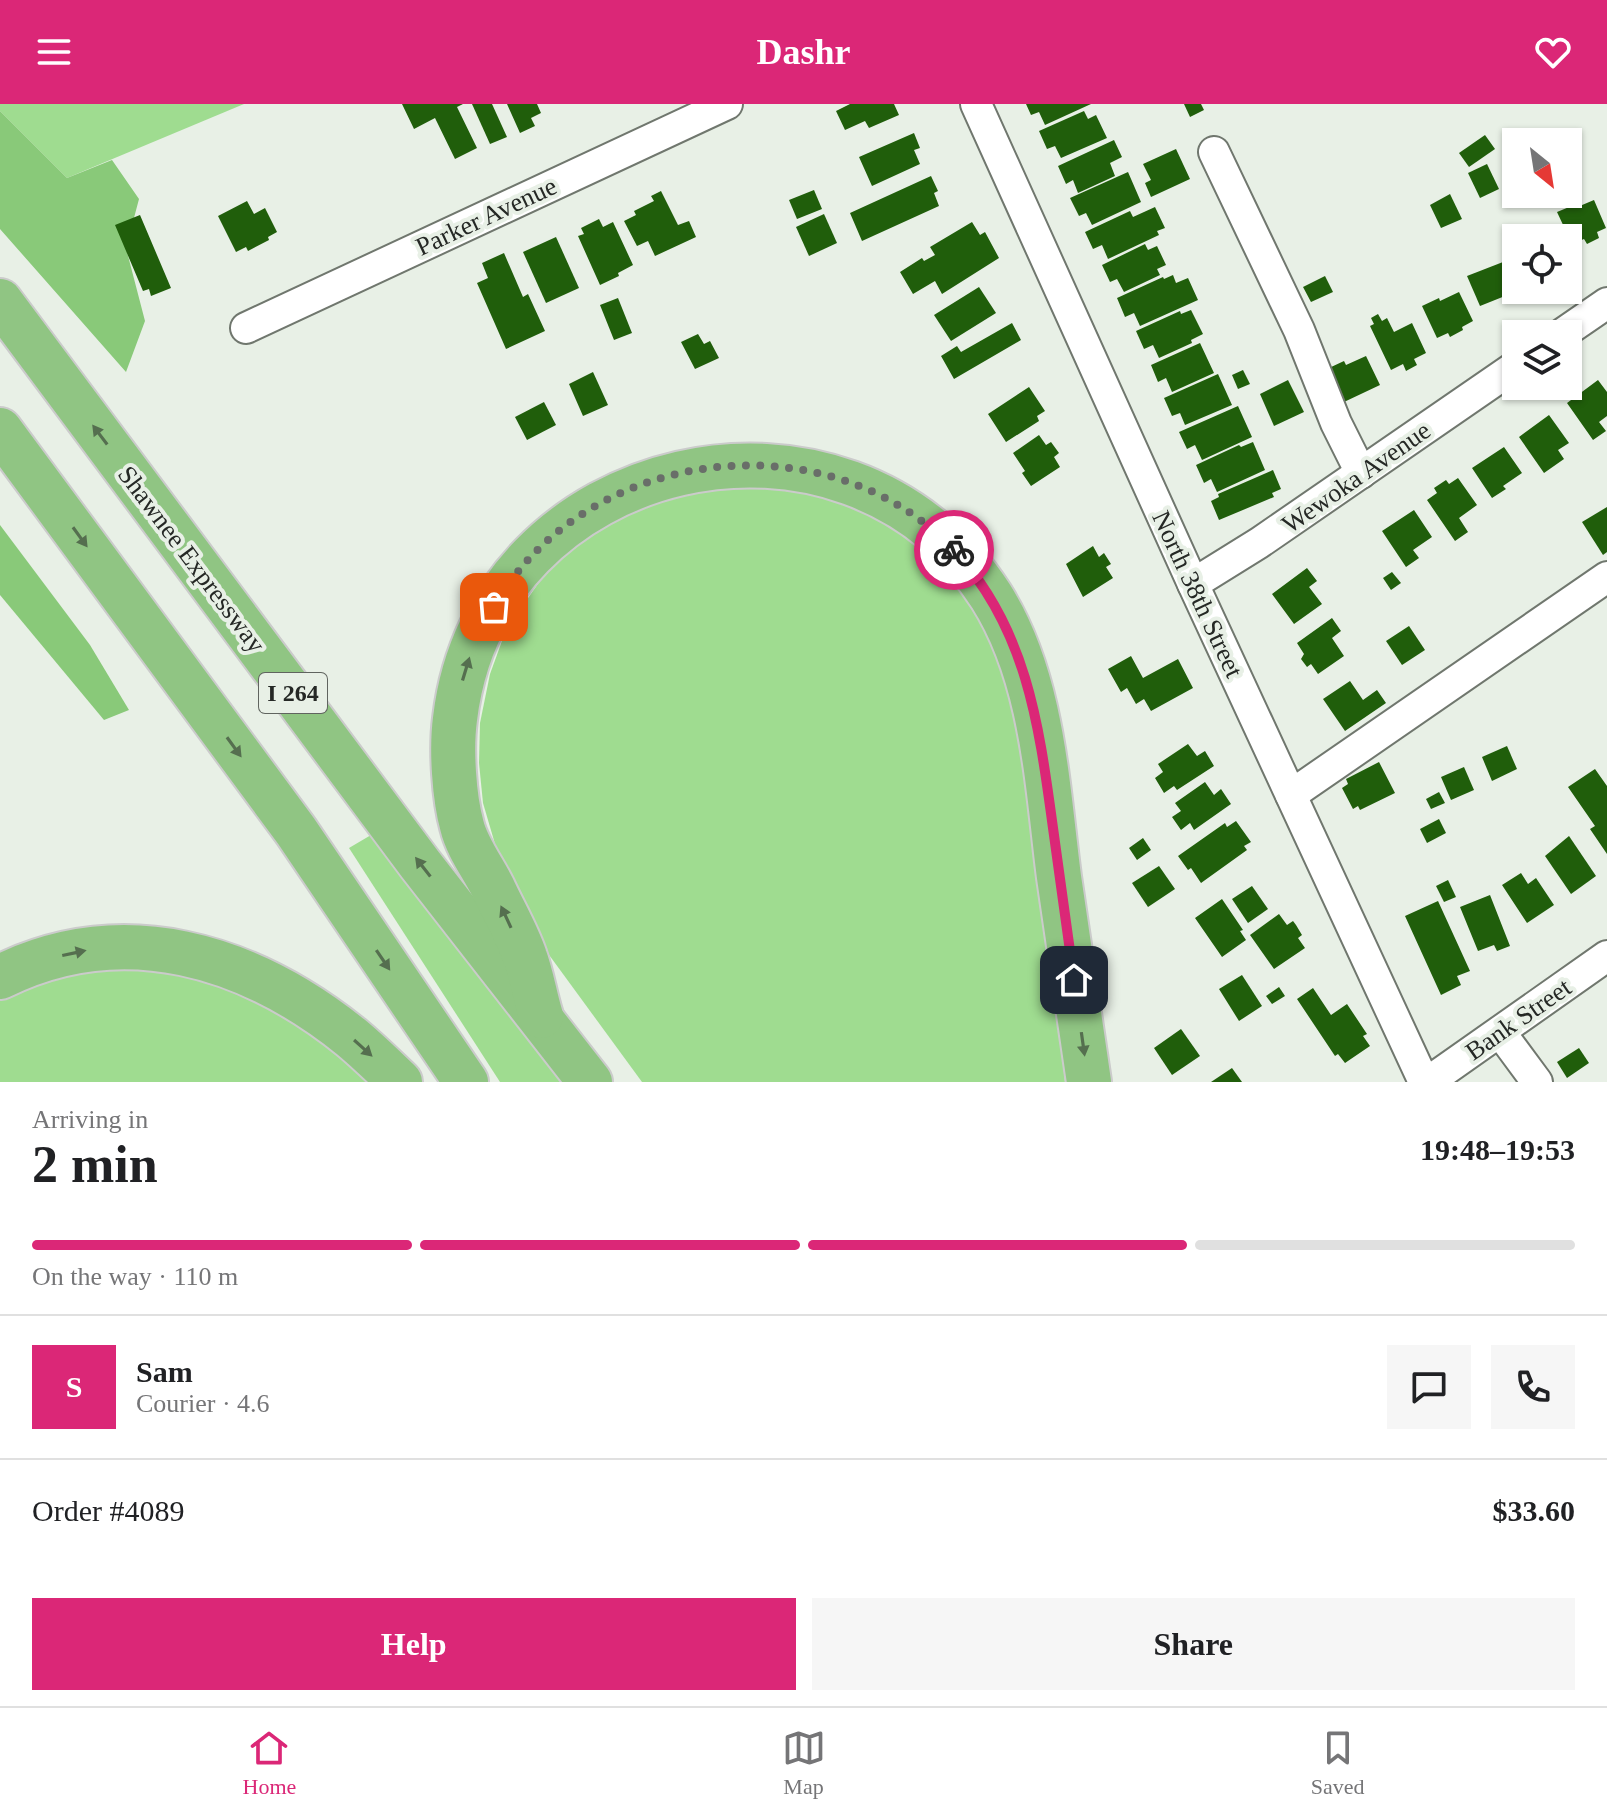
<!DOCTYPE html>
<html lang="en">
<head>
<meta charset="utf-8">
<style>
	:root { --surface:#fff; --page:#f6f6f6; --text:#202124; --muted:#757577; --line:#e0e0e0; --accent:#db2777 }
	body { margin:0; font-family:Georgia,serif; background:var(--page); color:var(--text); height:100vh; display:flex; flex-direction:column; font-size:30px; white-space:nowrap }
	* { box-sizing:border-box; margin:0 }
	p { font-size:26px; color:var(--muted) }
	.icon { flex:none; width:44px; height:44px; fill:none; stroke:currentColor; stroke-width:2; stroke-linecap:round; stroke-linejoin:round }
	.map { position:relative; height:978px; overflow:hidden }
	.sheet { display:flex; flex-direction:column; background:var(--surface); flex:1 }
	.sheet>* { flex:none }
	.needle { width:52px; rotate:150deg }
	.fabs { position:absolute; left:1502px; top:24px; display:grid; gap:16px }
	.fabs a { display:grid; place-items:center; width:80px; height:80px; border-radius:0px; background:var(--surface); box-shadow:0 2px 6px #0004; font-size:40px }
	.pin { position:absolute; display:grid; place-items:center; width:68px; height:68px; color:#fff; margin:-34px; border-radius:16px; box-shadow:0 4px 12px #0006 }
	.courier { position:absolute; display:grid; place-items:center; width:80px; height:80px; margin:-40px; border:6px solid #db2777; border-radius:50%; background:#fff; color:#222; box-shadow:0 2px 10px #0007 }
	.overview em { font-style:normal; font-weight:800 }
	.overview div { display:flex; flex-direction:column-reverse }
	.overview { display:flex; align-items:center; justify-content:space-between; height:136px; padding:0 32px }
	h1 { font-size:52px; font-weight:800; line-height:60px }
	.bar { display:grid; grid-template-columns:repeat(4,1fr); gap:12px 8px; align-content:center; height:96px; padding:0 32px }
	.bar i { height:10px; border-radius:6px; background:var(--line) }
	.bar .active { background:var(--accent) }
	.bar p { grid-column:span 4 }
	.line { display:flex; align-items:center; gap:20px; padding:0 32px; border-top:2px solid var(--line) }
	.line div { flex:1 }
	.round { display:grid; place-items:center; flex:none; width:84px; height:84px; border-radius:0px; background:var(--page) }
	.cta { display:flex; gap:16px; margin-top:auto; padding:16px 32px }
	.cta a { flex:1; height:92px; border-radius:0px; background:var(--accent); color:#fff; font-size:32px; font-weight:800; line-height:92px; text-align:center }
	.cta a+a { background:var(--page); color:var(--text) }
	header { display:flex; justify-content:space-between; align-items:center; height:104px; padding:0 32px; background:var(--accent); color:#fff; font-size:36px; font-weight:800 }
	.tabs { display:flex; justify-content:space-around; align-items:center; height:112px; border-top:2px solid var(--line); background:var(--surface); font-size:22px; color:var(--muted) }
	.tabs a { display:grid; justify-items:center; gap:4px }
	.tabs .active { color:var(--accent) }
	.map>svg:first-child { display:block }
	.green { fill:#9fdc90 }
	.forest { fill:#89c979 }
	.building { fill:#205e0b }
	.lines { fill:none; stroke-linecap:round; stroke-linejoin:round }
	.minor-casing { stroke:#70776e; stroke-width:34 }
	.highway-casing { stroke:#cbcbcb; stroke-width:48 }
	.minor { stroke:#fff; stroke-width:30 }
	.highway { stroke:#90c583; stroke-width:44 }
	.oneway { fill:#556f4f }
	.done { stroke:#696e69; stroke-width:8; stroke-dasharray:0 14.4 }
	.route { stroke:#db2777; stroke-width:10 }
	.labels { text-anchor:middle; stroke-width:8; stroke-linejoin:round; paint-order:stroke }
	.shield { fill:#e8f0e6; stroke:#60645f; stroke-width:2 }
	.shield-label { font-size:24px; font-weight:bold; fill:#252825 }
	.street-label { font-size:26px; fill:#252825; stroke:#e8f0e6 }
</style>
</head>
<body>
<header><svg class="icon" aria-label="menu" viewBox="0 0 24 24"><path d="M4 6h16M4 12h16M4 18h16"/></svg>Dashr<svg class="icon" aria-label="heart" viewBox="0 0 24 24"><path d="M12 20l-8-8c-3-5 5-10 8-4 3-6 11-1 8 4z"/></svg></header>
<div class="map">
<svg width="1607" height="978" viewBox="0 0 1607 978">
	<rect width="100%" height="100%" fill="#e8f0e6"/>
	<g class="green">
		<path d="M0,0H244L67,74L0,7Z"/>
		<path d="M716,376L869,400L975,488L1028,637L1065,978H642L544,844L500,757L483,699L479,659L480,619L490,570L502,537L510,520L542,474L555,460L615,411Z"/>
		<path d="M371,731L563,978H500L349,744Z"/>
		<path d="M94,857L219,869L390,978H0V891Z"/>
	</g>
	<g class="forest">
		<path d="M0,7L67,74L112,56L139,95L126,144L145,217L126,268L0,125Z"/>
		<path d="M0,421L90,541L129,606L104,616L0,491Z"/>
	</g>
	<g class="building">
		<path d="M402,0H463L457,3L477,44L455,55L435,14L414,25Z"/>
		<path d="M472,0H492L507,33L490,40Z"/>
		<path d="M507,0H537L541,9L531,14L535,22L520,29Z"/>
		<path d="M850,0H894L899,11L869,24L865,17L845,26L836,7Z"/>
		<path d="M1026,0H1091L1045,21L1039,8L1031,11Z"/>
		<path d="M1184,0H1201L1204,6L1190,13Z"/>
		<path d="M1084,7L1088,15L1096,11L1107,34L1061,54L1055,42L1047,45L1039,27Z"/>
		<path d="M914,29L920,44L914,46L920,60L872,82L859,53Z"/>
		<path d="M1485,31L1495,45L1469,63L1459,49Z"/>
		<path d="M1114,36L1122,53L1110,59L1115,72L1078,89L1073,76L1066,80L1058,62Z"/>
		<path d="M1176,45L1190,75L1151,93L1145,79L1151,76L1143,60Z"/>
		<path d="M1487,60L1499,85L1480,94L1468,69Z"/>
		<path d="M1128,68L1141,98L1092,121L1086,109L1079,112L1070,94Z"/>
		<path d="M931,72L938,87L934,89L939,102L862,137L850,109Z"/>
		<path d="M814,86L822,105L797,115L789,96Z"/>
		<path d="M661,87L678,121L689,117L696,133L655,152L648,137L637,142L624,117L636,111L634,107L654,97L651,92Z"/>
		<path d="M1450,90L1462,115L1441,124L1430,101Z"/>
		<path d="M1594,96L1606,124L1597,128L1599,134L1587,140L1584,135L1572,140L1557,108L1574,101L1575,104Z"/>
		<path d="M247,97L254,110L265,104L277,128L268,133L269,136L248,147L246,143L236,148L218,112Z"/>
		<path d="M1155,103L1165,124L1157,127L1159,131L1108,155L1102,141L1093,145L1085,128L1130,107L1133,113Z"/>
		<path d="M824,110L837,139L809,152L796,123Z"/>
		<path d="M140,111L171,184L151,192L149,185L143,187L115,121Z"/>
		<path d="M599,115L603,123L613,118L633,161L618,169L619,172L600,181L578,132L584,130L581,124Z"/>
		<path d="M972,118L980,131L985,128L999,154L942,190L935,177L913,190L900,168L922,154L924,157L935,151L930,143Z"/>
		<path d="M556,133L579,184L546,199L523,148Z"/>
		<path d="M1145,140L1148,146L1157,142L1166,161L1157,165L1160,171L1124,188L1117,175L1110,178L1102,161Z"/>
		<path d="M504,149L523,193L528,190L545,227L506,245L477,179L488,174L482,159Z"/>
		<path d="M1503,158L1515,188L1480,202L1467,172Z"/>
		<path d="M1173,171L1176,179L1188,174L1198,196L1140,222L1134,209L1125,213L1117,194L1163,173L1164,175Z"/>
		<path d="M1325,172L1333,188L1311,198L1303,183Z"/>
		<path d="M979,183L996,209L951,237L934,211Z"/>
		<path d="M1459,188L1473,217L1462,223L1463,226L1450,233L1448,229L1437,234L1422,202L1439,194L1440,197Z"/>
		<path d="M618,194L632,229L614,236L600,201Z"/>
		<path d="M1191,206L1203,230L1191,236L1192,239L1159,254L1153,241L1144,245L1136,227L1180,207L1181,210Z"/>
		<path d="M1378,210L1382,217L1387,214L1394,228L1412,219L1426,249L1414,255L1417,261L1406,267L1403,260L1391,266L1370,222L1374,220L1371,214Z"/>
		<path d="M1012,219L1021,236L954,275L941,252L957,242L961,248Z"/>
		<path d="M698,230L704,240L710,237L719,254L695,265L681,238Z"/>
		<path d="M1200,239L1214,269L1172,288L1166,274L1158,278L1151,261Z"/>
		<path d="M1366,252L1380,281L1344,298L1329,264L1344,257L1346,261Z"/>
		<path d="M1243,266L1250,280L1238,285L1232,271Z"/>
		<path d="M593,268L608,301L583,312L569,280Z"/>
		<path d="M1218,270L1232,301L1185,321L1180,309L1172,312L1164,294Z"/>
		<path d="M1288,276L1304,308L1274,322L1260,290Z"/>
		<path d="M1598,276L1607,288V312L1599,318L1606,327L1593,336L1567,299Z"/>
		<path d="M1029,283L1045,307L1037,312L1039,317L1006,338L988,310Z"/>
		<path d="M544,298L556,321L527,336L515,313Z"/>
		<path d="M1238,302L1252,333L1202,356L1195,341L1187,345L1179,328Z"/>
		<path d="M1549,311L1569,339L1558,346L1564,355L1544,369L1519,333Z"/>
		<path d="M1039,331L1046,341L1051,338L1059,349L1054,353L1060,363L1031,382L1022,369L1025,367L1013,349Z"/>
		<path d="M1253,338L1265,366L1217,388L1211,375L1204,379L1196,361L1239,341L1241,343Z"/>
		<path d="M1504,343L1522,369L1503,382L1506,385L1492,394L1472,364Z"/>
		<path d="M1273,366L1281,385L1272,389L1274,393L1219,416L1211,397L1219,393L1218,390Z"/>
		<path d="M1458,374L1477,401L1459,414L1468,428L1455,437L1427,396L1437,389L1434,384L1446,376L1449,380Z"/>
		<path d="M1607,403V448L1603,451L1582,418Z"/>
		<path d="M1414,406L1432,433L1413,446L1419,454L1406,463L1382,427Z"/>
		<path d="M1093,442L1099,453L1104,449L1111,460L1106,463L1113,474L1083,493L1066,460Z"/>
		<path d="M1307,464L1317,477L1309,483L1322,500L1294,520L1272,490Z"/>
		<path d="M1392,468L1401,479L1391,486L1383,474Z"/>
		<path d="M1332,514L1341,527L1332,534L1344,552L1318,570L1311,560L1307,563L1301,555L1304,550L1297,539Z"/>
		<path d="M1409,522L1425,546L1402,561L1386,537Z"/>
		<path d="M1131,552L1143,574L1178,555L1193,584L1151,607L1144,595L1136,600L1127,584L1121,588L1108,565Z"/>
		<path d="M1350,577L1363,596L1377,586L1386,599L1345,627L1323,595Z"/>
		<path d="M1188,640L1197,652L1205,647L1214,662L1177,686L1174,682L1164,689L1155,674L1163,668L1158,660Z"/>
		<path d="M1507,642L1517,665L1492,677L1482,653Z"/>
		<path d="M1379,658L1395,689L1360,706L1358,702L1353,705L1342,684L1348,680L1346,675Z"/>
		<path d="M1464,663L1474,686L1451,696L1441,673Z"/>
		<path d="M1595,665L1607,682V750L1590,725L1595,722L1568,683Z"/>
		<path d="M1205,678L1214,691L1221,685L1231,700L1194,726L1190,719L1181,726L1172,713L1181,707L1175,699Z"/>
		<path d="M1439,688L1445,699L1431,705L1426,695Z"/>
		<path d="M1439,715L1446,729L1427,739L1420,725Z"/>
		<path d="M1236,717L1251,738L1244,742L1247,746L1201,779L1191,764L1188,766L1178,752L1225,719L1227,723Z"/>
		<path d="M1569,732L1596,772L1571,790L1545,752Z"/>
		<path d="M1143,734L1151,746L1137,756L1129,744Z"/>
		<path d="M1159,762L1175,785L1148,803L1132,779Z"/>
		<path d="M1521,769L1528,780L1536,774L1554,801L1527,819L1502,781Z"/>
		<path d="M1448,776L1456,793L1444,798L1436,782Z"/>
		<path d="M1252,782L1268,805L1248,819L1232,795Z"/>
		<path d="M1490,791L1510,842L1497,847L1494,841L1478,847L1460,803Z"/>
		<path d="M1222,795L1243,826L1240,827L1246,836L1222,853L1195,814Z"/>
		<path d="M1438,797L1470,867L1457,872L1461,881L1441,891L1405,812Z"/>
		<path d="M1279,810L1287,821L1293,817L1296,821L1302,831L1298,834L1305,844L1274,865L1250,831Z"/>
		<path d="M1242,871L1262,902L1239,917L1219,885Z"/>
		<path d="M1279,883L1285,892L1272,900L1266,892Z"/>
		<path d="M1313,884L1331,911L1347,900L1367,930L1363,932L1370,942L1345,959L1338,950L1335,952L1297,895Z"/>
		<path d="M1181,925L1200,952L1172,971L1154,944Z"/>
		<path d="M1579,944L1589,959L1567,974L1557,958Z"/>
		<path d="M1232,964L1242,978H1211Z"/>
	</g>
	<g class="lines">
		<g class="minor-casing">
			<g id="minor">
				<path d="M976,0L1193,480L1424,978"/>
				<path d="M1214,48L1299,226L1336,319L1361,369"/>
				<path d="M246,224L727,0"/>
				<path d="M1562,230L1607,199"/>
				<path d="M1193,480L1259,439L1516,262"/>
				<path d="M1291,691L1607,473"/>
				<path d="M1500,928L1537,978"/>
				<path d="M1428,978L1607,852"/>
			</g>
		</g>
		<g class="highway-casing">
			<g id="highway">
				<path d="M0,197L420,760L590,978"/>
				<path d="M0,326L296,727L466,978"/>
				<path d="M0,873C123,812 249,851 351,933C368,947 384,963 400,978"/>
				<path d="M541,912C535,893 532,872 525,853C517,829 503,806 493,784C483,764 467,743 462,722C454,693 451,645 455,615C486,349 846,267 991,492C1043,574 1047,680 1059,773C1069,841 1079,910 1089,978"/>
			</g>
		</g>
		<use href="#minor" class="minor"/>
		<use href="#highway" class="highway"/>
	</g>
	<defs><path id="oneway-solid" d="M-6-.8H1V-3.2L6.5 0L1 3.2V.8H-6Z" transform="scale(2)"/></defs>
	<g class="oneway">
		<use href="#oneway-solid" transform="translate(100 331) rotate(-127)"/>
		<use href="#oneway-solid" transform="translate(80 433) rotate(54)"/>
		<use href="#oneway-solid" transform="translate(466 565) rotate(-73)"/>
		<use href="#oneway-solid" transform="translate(234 643) rotate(54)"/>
		<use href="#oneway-solid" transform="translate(423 763) rotate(-128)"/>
		<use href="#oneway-solid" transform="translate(506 813) rotate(-115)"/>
		<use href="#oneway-solid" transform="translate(74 849) rotate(-12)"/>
		<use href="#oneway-solid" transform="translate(383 856) rotate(56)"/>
		<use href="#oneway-solid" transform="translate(1083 940) rotate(82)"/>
		<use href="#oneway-solid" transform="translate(363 944) rotate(42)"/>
	</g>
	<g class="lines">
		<path class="done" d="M494,503C584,343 827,311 954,446"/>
		<path class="route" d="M954,446C1027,525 1039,621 1053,724C1060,775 1067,825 1074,876"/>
	</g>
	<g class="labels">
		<rect class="shield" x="259" y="569" width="68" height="40" rx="6"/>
		<g class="shield-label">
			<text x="293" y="597">I 264</text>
		</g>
		<g class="street-label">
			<text transform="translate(486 112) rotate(-25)" y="9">Parker Avenue</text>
			<text transform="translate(1356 373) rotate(-35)" y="9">Wewoka Avenue</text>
			<text transform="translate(192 455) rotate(53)" y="9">Shawnee Expressway</text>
			<text transform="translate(1198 490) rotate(65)" y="9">North 38th Street</text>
			<text transform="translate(1518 915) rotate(-35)" y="9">Bank Street</text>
		</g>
	</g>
</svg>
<div class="fabs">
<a><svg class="needle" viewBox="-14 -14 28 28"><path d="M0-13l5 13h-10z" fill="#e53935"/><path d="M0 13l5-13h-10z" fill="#757577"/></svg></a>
<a><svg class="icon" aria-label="locate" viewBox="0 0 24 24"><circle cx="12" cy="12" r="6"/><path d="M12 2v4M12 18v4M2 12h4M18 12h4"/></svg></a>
<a><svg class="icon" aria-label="layers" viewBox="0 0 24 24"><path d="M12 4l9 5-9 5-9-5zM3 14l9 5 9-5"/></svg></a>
</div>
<div class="pin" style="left:494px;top:503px;background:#ea580c"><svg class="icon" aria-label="bag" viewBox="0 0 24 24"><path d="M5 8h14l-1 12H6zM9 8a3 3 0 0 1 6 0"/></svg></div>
<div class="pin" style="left:1074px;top:876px;background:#1f2937"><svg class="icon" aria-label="home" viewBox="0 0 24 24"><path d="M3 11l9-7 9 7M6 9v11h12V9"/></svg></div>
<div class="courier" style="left:954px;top:446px"><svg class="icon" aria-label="bike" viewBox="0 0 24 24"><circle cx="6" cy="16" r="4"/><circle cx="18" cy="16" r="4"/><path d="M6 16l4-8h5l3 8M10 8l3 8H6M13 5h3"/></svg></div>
</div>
<section class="sheet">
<div class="overview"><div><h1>2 min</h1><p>Arriving in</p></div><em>19:48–19:53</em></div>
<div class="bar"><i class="active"></i><i class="active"></i><i class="active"></i><i></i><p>On the way · 110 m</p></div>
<div class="line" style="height:144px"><b class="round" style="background:var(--accent);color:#fff">S</b><div><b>Sam</b><p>Courier · 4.6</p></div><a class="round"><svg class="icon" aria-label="chat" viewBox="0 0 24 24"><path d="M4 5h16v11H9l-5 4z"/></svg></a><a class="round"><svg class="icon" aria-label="phone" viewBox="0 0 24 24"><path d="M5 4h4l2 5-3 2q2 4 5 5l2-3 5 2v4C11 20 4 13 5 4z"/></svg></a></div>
<div class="line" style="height:104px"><div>Order #4089</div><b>$33.60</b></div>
<div class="cta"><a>Help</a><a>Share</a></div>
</section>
<nav class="tabs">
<a class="active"><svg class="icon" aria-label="home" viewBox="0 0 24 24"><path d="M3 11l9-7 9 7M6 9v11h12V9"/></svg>Home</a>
<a><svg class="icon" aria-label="map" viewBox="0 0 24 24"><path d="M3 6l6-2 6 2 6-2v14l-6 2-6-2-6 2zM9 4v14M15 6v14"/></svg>Map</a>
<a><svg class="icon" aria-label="saved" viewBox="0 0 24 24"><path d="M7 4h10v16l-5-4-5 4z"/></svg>Saved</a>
</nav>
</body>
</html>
